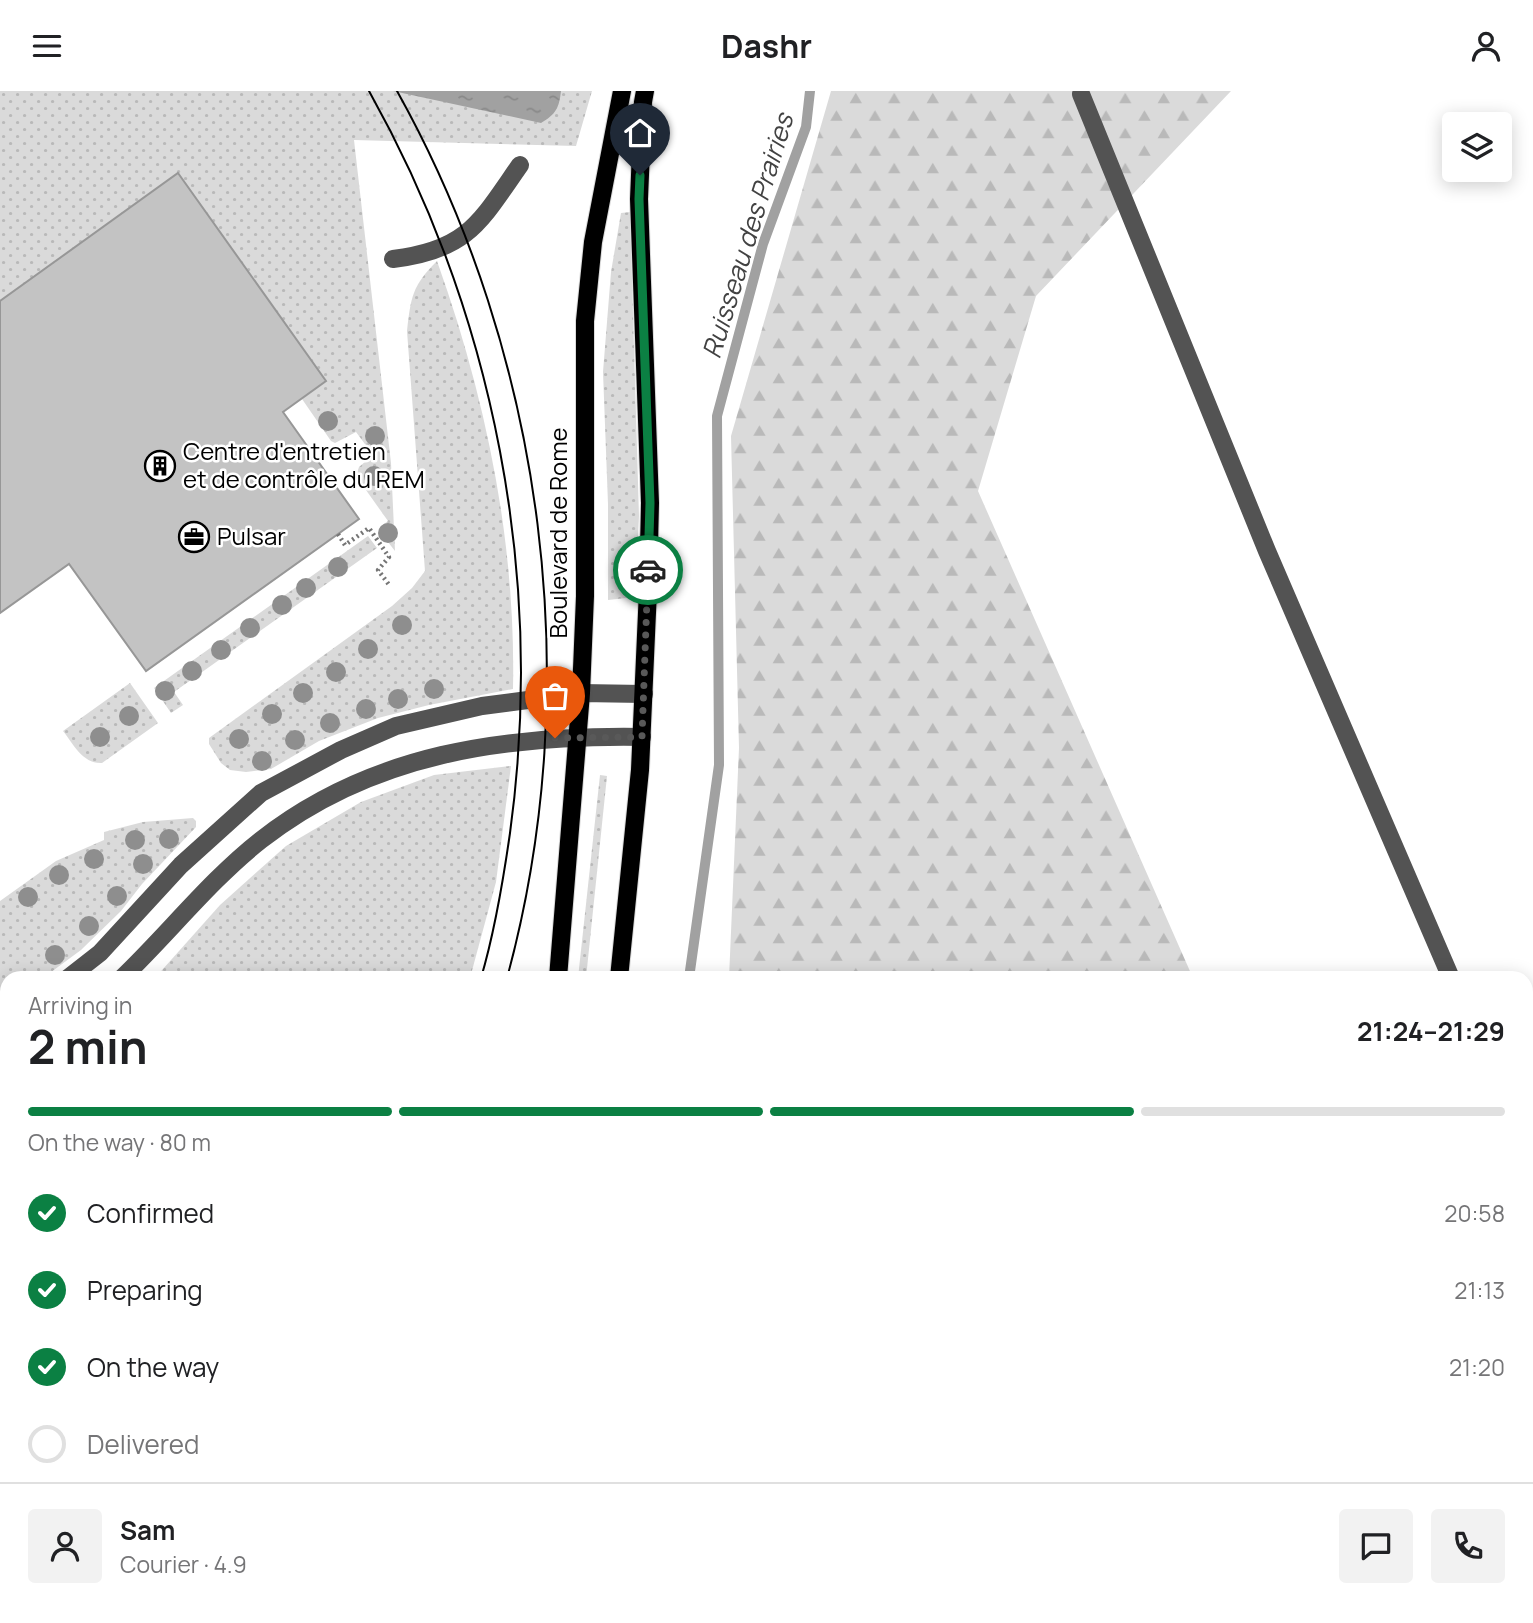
<!DOCTYPE html>
<html lang="en">
<head>
<meta charset="utf-8">
<style>
	:root { --surface:#fff; --page:#f2f2f2; --text:#202124; --muted:#757577; --line:#e0e0e0; --accent:#0b8043 }
	body { margin:0; font-family:Manrope,sans-serif; background:var(--page); color:var(--text); height:100vh; display:flex; flex-direction:column; font-size:26px; white-space:nowrap }
	* { box-sizing:border-box; margin:0 }
	p { font-size:23px; color:var(--muted) }
	.icon { flex:none; width:38px; height:38px; fill:none; stroke:currentColor; stroke-width:2; stroke-linecap:round; stroke-linejoin:round }
	.map { position:relative; flex:1; overflow:hidden }
	.drawer { position:absolute; left:0px; top:880px; width:1533px; height:653px; display:flex; flex-direction:column; background:var(--surface); border-radius:21px 21px 0 0; box-shadow:0 4px 18px #0003 }
	.drawer>* { flex:none }
	.buttons { position:absolute; left:1442px; top:21px; display:grid; gap:14px }
	.buttons a { display:grid; place-items:center; width:70px; height:70px; border-radius:7px; background:var(--surface); box-shadow:0 4px 18px #0003; font-size:35px }
	.pin { position:absolute; display:grid; place-items:center; width:60px; height:60px; color:#fff; margin:-72px -30px; border-radius:50% 50% 50% 0; rotate:-45deg; box-shadow:0 0 7px #0007 }
	.pin .icon { rotate:45deg }
	.courier { position:absolute; display:grid; place-items:center; width:70px; height:70px; margin:-35px; border:5px solid #0b8043; border-radius:50%; background:#fff; color:#222; box-shadow:0 2px 9px #0007 }
	.head em { font-style:normal; font-weight:700 }
	.head div { display:flex; flex-direction:column-reverse }
	.head { display:flex; align-items:center; justify-content:space-between; height:119px; padding:0 28px }
	h1 { font-size:46px; font-weight:700; line-height:52px }
	.bar { display:grid; grid-template-columns:repeat(4,1fr); gap:10px 7px; align-content:center; height:84px; padding:0 28px }
	.bar i { height:9px; border-radius:5px; background:var(--line) }
	.bar .on { background:var(--accent) }
	.bar p { grid-column:span 4 }
	.line { display:flex; align-items:center; gap:18px; padding:0 28px; border-top:2px solid var(--line) }
	.line div { flex:1 }
	.round { display:grid; place-items:center; flex:none; width:74px; height:74px; border-radius:7px; background:var(--page) }
	ol { padding:0 28px; list-style:none }
	li { display:flex; align-items:center; gap:21px; height:77px }
	li p { margin-inline-start:auto }
	li .icon { padding:7px; border-radius:50%; background:var(--accent); color:#fff; stroke-width:4 }
	li:last-child { color:var(--muted) }
	li i { width:38px; height:38px; border:4px solid var(--line); border-radius:50% }
	header { display:flex; justify-content:space-between; align-items:center; height:91px; padding:0 28px; background:var(--surface); font-size:32px; font-weight:700 }
	.map>svg:first-child { display:block }
	.grass { fill:url(#grass-dots) }
	.forest { fill:url(#forest-firs) }
	.water { fill:url(#water-ripples) }
	.lines { fill:none; stroke-linecap:round; stroke-linejoin:round }
	.stream { stroke:#a1a1a1; stroke-width:10 }
	.building { fill:#c3c3c3; stroke:#979797; stroke-width:2 }
	.major-casing { stroke:#dbdbdb; stroke-width:20 }
	.path { stroke:#757575; stroke-width:4.5; stroke-dasharray:2 3.5; stroke-linecap:butt }
	.minor { stroke:#535353; stroke-width:18 }
	.major { stroke:#000; stroke-width:18 }
	.tram { stroke:#000; stroke-width:2 }
	.tree { fill:#8e8e8e }
	.done { stroke:#595959; stroke-width:7; stroke-dasharray:0 12.6 }
	.route { stroke:#0b8043; stroke-width:9 }
	.labels { text-anchor:middle; stroke-width:5; stroke-linejoin:round; paint-order:stroke }
	.poi-label { font-size:24px; fill:#000; stroke:#fff; text-anchor:start }
	.street-label { font-size:24px; fill:#000; stroke:#fff }
	.water-label { font-size:26px; font-style:italic; fill:#424242; stroke:#fff }
</style>
</head>
<body>
<header><svg class="icon" aria-label="menu" viewBox="0 0 24 24"><path d="M4 6h16M4 12h16M4 18h16"/></svg>Dashr<svg class="icon" aria-label="person" viewBox="0 0 24 24"><circle cx="12" cy="8" r="4"/><path d="M4 21q1-7 8-7t8 7"/></svg></header>
<div class="map">
<svg width="1533" height="1532" viewBox="0 0 1533 1532">
	<defs>
		<pattern id="grass-dots" width="8" height="8" patternUnits="userSpaceOnUse" patternTransform="scale(1.75)"><rect width="8" height="8" fill="#dadada"/><path d="M2 2h.1M6 6h.1" fill="none" stroke="#b9b9b9" stroke-width="1.8" stroke-linecap="round"/></pattern>
		<pattern id="forest-firs" width="22" height="20" patternUnits="userSpaceOnUse" patternTransform="scale(1.75)"><rect width="22" height="20" fill="#dadada"/><path d="M5 1l3.5 6h-7zM16 11l3.5 6h-7z" fill="#b9b9b9"/></pattern>
		<pattern id="water-ripples" width="26" height="14" patternUnits="userSpaceOnUse" patternTransform="scale(1.75)"><rect width="26" height="14" fill="#a1a1a1"/><path d="M2 4q2-2 4 0t4 0M15 11q2-2 4 0t4 0" fill="none" stroke="#898989"/></pattern>
	</defs>
	<rect width="100%" height="100%" fill="#fff"/>
	<g class="grass">
		<path d="M0,0H592L576,55L354,49L391,372L395,460L380,441V436L388,430L356,385L359,376L373,364L356,341L335,352L331,350L302,308L326,289L178,83L0,210Z"/>
		<path d="M630,121L639,425L635,506L608,509V413L603,281L611,181L621,122Z"/>
		<path d="M437,170C486,307 516,451 513,598L429,614L378,627L319,650L271,678L246,681L230,679L221,672L209,653V647L392,515L412,497L425,480L407,240C411,206 412,195 437,170Z"/>
		<path d="M368,445L377,457L174,601L183,614L171,622L154,597Z"/>
		<path d="M130,592L158,632L102,672C83,673 74,654 63,640Z"/>
		<path d="M511,675L496,791L470,887H155L220,814L286,755L361,711L434,684Z"/>
		<path d="M600,684L607,685L586,887H578Z"/>
		<path d="M193,727L196,730V736L142,793L121,820L81,859L43,887H7V914L0,919V810L56,770L104,749V741L143,731Z"/>
		<path d="M339,1526H498V1532H337Z"/>
	</g>
	<g class="forest">
		<path d="M831,0H1231L1036,205L978,400L1193,887H729L739,657L731,345Z"/>
		<path d="M703,1526H1459L1461,1532H702Z"/>
	</g>
	<path class="water" d="M393,0H561C559,17 556,23 541,32Z"/>
	<g class="lines">
		<g class="stream">
			<path d="M689,887L719,674L717,325L763,153L806,36L810,0"/>
			<path d="M659,1532V1526"/>
		</g>
	</g>
	<path class="building" d="M178,82L326,290L283,321L359,428L146,580L69,473L0,522V210Z"/>
	<g class="lines">
		<g class="major-casing">
			<g id="major">
				<path d="M558,887L581,602L585,505V230L593,151L622,0"/>
				<path d="M619,887L640,679L648,499L650,412L639,108L643,11L645,0"/>
				<path d="M525,1532V1526"/>
				<path d="M590,1532V1526"/>
			</g>
		</g>
		<path class="path" d="M338,443L345,454L369,437L389,466L378,479L390,495"/>
		<g class="minor">
			<path d="M1081,3L1267,460L1451,887"/>
			<path d="M393,168C468,159 480,131 520,74"/>
			<path d="M68,887L100,862L181,774L261,702L341,659L396,635L482,615L581,602L644,603"/>
			<path d="M122,887C169,842 210,789 261,749C372,662 505,644 642,646"/>
			<path d="M0,938L7,933"/>
			<path d="M0,982L7,978"/>
			<path d="M1526,1073L1533,1091"/>
			<path d="M0,1146L7,1162"/>
			<path d="M0,1475L7,1472"/>
			<path d="M153,1532V1526"/>
		</g>
		<use href="#major" class="major"/>
		<g class="tram">
			<path d="M369,0C495,225 545,487 510,742C503,791 495,840 481,887"/>
			<path d="M397,0C545,265 587,594 507,887"/>
			<path d="M270,1532L272,1526"/>
			<path d="M295,1532L297,1526"/>
		</g>
	</g>
	<g class="tree">
		<circle cx="328" cy="330" r="10"/>
		<circle cx="375" cy="345" r="10"/>
		<circle cx="374" cy="385" r="10"/>
		<circle cx="388" cy="442" r="10"/>
		<circle cx="338" cy="476" r="10"/>
		<circle cx="306" cy="497" r="10"/>
		<circle cx="282" cy="514" r="10"/>
		<circle cx="402" cy="534" r="10"/>
		<circle cx="250" cy="537" r="10"/>
		<circle cx="368" cy="558" r="10"/>
		<circle cx="221" cy="559" r="10"/>
		<circle cx="192" cy="580" r="10"/>
		<circle cx="336" cy="581" r="10"/>
		<circle cx="434" cy="598" r="10"/>
		<circle cx="165" cy="600" r="10"/>
		<circle cx="303" cy="602" r="10"/>
		<circle cx="398" cy="608" r="10"/>
		<circle cx="366" cy="618" r="10"/>
		<circle cx="272" cy="623" r="10"/>
		<circle cx="129" cy="625" r="10"/>
		<circle cx="330" cy="632" r="10"/>
		<circle cx="100" cy="646" r="10"/>
		<circle cx="239" cy="648" r="10"/>
		<circle cx="295" cy="649" r="10"/>
		<circle cx="262" cy="670" r="10"/>
		<circle cx="169" cy="748" r="10"/>
		<circle cx="135" cy="749" r="10"/>
		<circle cx="94" cy="768" r="10"/>
		<circle cx="143" cy="773" r="10"/>
		<circle cx="59" cy="784" r="10"/>
		<circle cx="117" cy="805" r="10"/>
		<circle cx="28" cy="806" r="10"/>
		<circle cx="89" cy="835" r="10"/>
		<circle cx="55" cy="864" r="10"/>
	</g>
	<g class="lines">
		<path class="done" d="M555,647L642,646L648,479"/>
		<path class="route" d="M640,84L639,108L650,412L648,479"/>
	</g>
	<defs>
		<g id="building-ring" transform="scale(1.575)"><circle r="9.5" fill="#fff" stroke="#000" stroke-width="1.5"/><path d="M-4-6H4V6H1V3H-1V6H-4ZM-2.5-4.3h1.7v1.8h-1.7ZM.8-4.3h1.7v1.8H.8ZM-2.5-1h1.7V.8h-1.7ZM.8-1h1.7V.8H.8Z" fill="#000"/></g>
		<g id="office-ring" transform="scale(1.575)"><circle r="9.5" fill="#fff" stroke="#000" stroke-width="1.5"/><path d="M-6-3h4V-5.5h4V-3h4V5H-6ZM-1-4.5V-3h2v-1.5ZM-6 0V1H6V0Z" fill="#000"/></g>
	</defs>
	<g fill-rule="evenodd">
		<use href="#building-ring" x="160" y="375"/>
		<use href="#office-ring" x="194" y="446"/>
	</g>
	<g class="labels">
		<g class="poi-label">
			<text x="183" y="369">Centre d'entretien<tspan x="183" dy="28">et de contrôle du REM</tspan></text>
			<text x="217" y="454">Pulsar</text>
		</g>
		<g class="street-label">
			<text transform="translate(559 442) rotate(-90)" y="8">Boulevard de Rome</text>
		</g>
		<g class="water-label">
			<text transform="translate(748 145) rotate(-73)" y="9">Ruisseau des Prairies</text>
		</g>
	</g>
</svg>
<div class="buttons">
<a><svg class="icon" aria-label="layers" viewBox="0 0 24 24"><path d="M12 4l9 5-9 5-9-5zM3 14l9 5 9-5"/></svg></a>
</div>
<div class="pin" style="left:555px;top:647px;background:#ea580c"><svg class="icon" aria-label="bag" viewBox="0 0 24 24"><path d="M5 8h14l-1 12H6zM9 8a3 3 0 0 1 6 0"/></svg></div>
<div class="pin" style="left:640px;top:84px;background:#1f2937"><svg class="icon" aria-label="home" viewBox="0 0 24 24"><path d="M3 11l9-7 9 7M6 9v11h12V9"/></svg></div>
<div class="courier" style="left:648px;top:479px"><svg class="icon" aria-label="car" viewBox="0 0 24 24"><path d="M5 17H2v-5l4-1 3-4h7l3 4 3 1v5h-3M9 17h6M6 11h13"/><circle cx="7" cy="17" r="2"/><circle cx="17" cy="17" r="2"/></svg></div>
<section class="drawer">
<div class="head"><div><h1>2 min</h1><p>Arriving in</p></div><em>21:24–21:29</em></div>
<div class="bar"><i class="on"></i><i class="on"></i><i class="on"></i><i></i><p>On the way · 80 m</p></div>
<ol>
<li><svg class="icon" aria-label="check" viewBox="0 0 24 24"><path d="M5 12l5 5 9-10"/></svg>Confirmed<p>20:58</p></li>
<li><svg class="icon" aria-label="check" viewBox="0 0 24 24"><path d="M5 12l5 5 9-10"/></svg>Preparing<p>21:13</p></li>
<li><svg class="icon" aria-label="check" viewBox="0 0 24 24"><path d="M5 12l5 5 9-10"/></svg>On the way<p>21:20</p></li>
<li><i></i>Delivered</li>
</ol>
<div class="line" style="height:126px"><a class="round"><svg class="icon" aria-label="person" viewBox="0 0 24 24"><circle cx="12" cy="8" r="4"/><path d="M4 21q1-7 8-7t8 7"/></svg></a><div><b>Sam</b><p>Courier · 4.9</p></div><a class="round"><svg class="icon" aria-label="chat" viewBox="0 0 24 24"><path d="M4 5h16v11H9l-5 4z"/></svg></a><a class="round"><svg class="icon" aria-label="phone" viewBox="0 0 24 24"><path d="M5 4h4l2 5-3 2q2 4 5 5l2-3 5 2v4C11 20 4 13 5 4z"/></svg></a></div>
</section>
</div>
</body>
</html>
